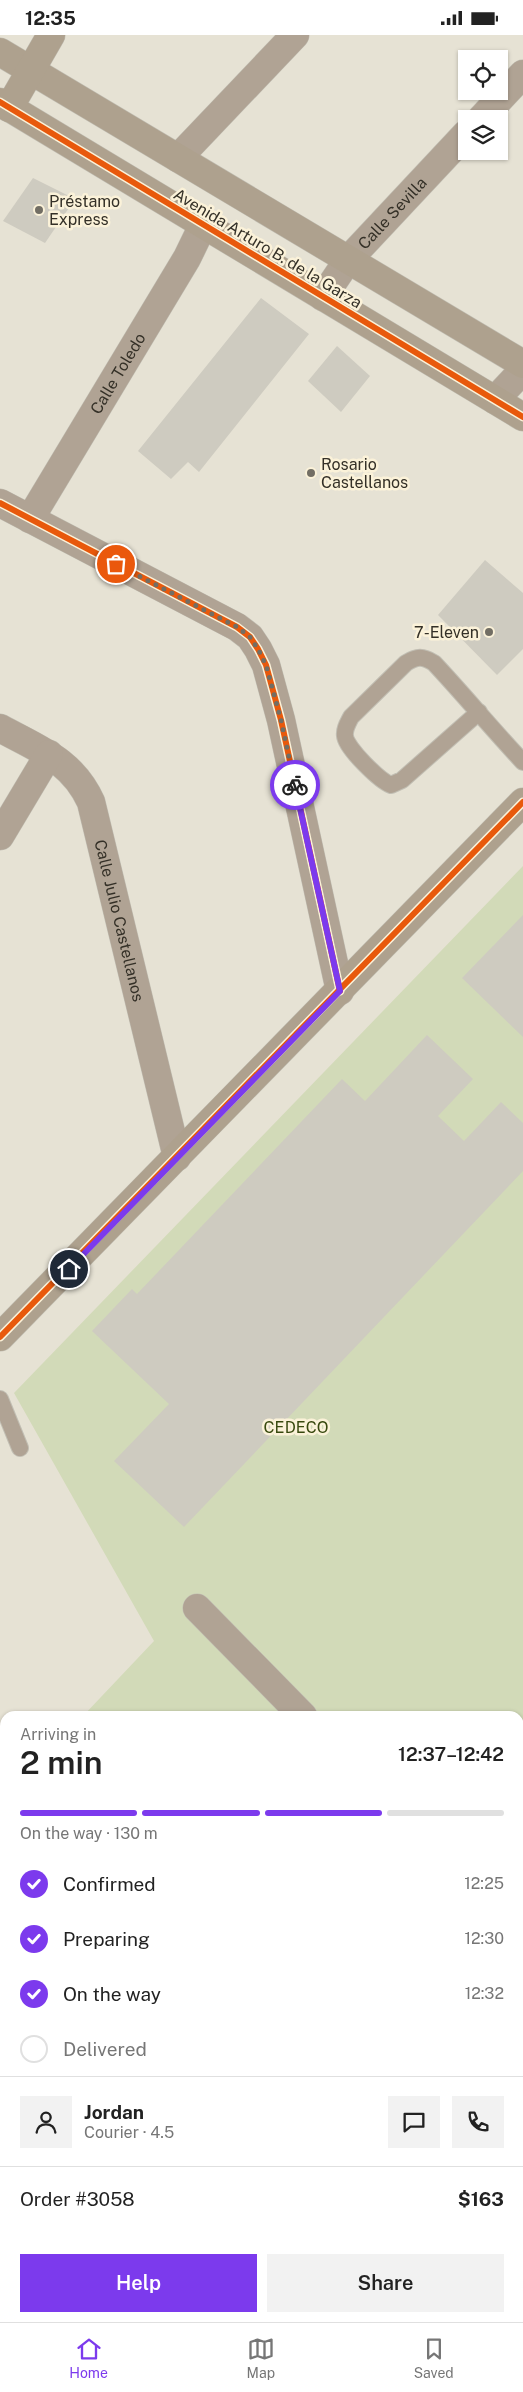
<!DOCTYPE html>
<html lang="en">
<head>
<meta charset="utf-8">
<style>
	:root { --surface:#fff; --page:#f2f2f2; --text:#222; --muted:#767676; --line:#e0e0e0; --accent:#7c3aed }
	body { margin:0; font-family:"Public Sans",sans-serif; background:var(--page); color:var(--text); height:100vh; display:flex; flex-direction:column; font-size:19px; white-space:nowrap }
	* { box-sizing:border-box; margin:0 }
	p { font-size:16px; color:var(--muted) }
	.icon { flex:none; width:28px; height:28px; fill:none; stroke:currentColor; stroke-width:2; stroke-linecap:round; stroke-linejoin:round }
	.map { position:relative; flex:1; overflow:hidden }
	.sheet { position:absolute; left:0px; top:1676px; width:524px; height:611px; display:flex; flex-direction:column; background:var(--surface); border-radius:15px 15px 0 0; box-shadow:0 1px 4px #0004 }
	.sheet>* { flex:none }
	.tools { position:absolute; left:458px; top:15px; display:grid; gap:10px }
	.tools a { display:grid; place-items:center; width:50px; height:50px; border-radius:0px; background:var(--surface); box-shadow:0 1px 4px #0004; font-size:25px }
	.pin { position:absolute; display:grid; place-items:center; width:42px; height:42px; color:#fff; margin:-21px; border:2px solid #fff; border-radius:50%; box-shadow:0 1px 5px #0007 }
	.courier { position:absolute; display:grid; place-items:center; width:50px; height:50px; margin:-25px; border:4px solid #7c3aed; border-radius:50%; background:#fff; color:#222; box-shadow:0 1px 6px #0007 }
	.summary em { font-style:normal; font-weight:600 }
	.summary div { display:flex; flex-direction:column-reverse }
	.summary { display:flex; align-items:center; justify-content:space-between; height:85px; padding:0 20px }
	h1 { font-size:32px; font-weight:600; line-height:38px }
	.bar { display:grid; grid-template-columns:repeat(4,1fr); gap:8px 5px; align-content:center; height:60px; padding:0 20px }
	.bar i { height:6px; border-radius:4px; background:var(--line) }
	.bar .selected { background:var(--accent) }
	.bar p { grid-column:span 4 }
	.line { display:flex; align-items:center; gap:12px; padding:0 20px; border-top:1px solid var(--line) }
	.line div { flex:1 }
	.round { display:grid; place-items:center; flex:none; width:52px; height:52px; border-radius:0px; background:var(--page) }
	ol { padding:0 20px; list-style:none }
	li { display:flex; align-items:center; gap:15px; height:55px }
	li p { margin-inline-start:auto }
	li .icon { padding:5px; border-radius:50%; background:var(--accent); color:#fff; stroke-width:4 }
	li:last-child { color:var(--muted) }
	li i { width:28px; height:28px; border:2px solid var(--line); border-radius:50% }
	.button { display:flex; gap:10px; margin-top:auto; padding:10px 20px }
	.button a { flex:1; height:58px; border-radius:0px; background:var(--accent); color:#fff; font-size:20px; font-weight:600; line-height:58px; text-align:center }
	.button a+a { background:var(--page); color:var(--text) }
	.status { display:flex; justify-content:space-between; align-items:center; height:35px; padding:0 25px; background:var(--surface); direction:ltr }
	.status svg { height:14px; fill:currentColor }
	.dock { display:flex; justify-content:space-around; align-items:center; height:70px; border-top:1px solid var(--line); background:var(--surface); font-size:14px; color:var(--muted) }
	.dock a { display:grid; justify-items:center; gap:2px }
	.dock .selected { color:var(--accent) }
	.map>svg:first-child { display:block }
	.green { fill:#d2dab8 }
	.building { fill:#cecbc0 }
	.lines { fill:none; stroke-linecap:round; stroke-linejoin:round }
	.lane-casing { stroke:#c1beb3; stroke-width:18 }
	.street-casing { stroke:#c1beb3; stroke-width:29 }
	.secondary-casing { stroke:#c1beb3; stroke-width:29 }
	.lane { stroke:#b0a394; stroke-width:16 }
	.street { stroke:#b0a394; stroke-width:28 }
	.secondary { stroke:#aea18e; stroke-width:28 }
	.cycleway-casing { stroke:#fbf2d9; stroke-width:9 }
	.cycleway { stroke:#e8590c; stroke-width:6 }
	.done { stroke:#726e64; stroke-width:5; stroke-dasharray:0 9 }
	.route { stroke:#7c3aed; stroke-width:6 }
	.poi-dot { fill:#726e64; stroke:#fbf2d9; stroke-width:2 }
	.labels { text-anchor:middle; stroke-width:5; stroke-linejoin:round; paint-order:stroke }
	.poi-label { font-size:16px; fill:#343027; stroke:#fbf2d9; text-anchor:start }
	.street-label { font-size:16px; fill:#343027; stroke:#fbf2d9 }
	.park-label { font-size:16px; fill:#38490e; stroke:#fbf2d9 }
</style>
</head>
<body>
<div class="status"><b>12:35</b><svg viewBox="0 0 49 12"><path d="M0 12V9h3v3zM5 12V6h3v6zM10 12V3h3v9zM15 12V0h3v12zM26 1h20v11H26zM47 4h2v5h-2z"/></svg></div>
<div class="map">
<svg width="523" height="2287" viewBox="0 0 523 2287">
	<rect width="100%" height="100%" fill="#e6e2d4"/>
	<path class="green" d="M523,831V2287H0V2191L4,2186L0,2182V1769L5,1763V2282H519V1681H83L154,1606L14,1358Z"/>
	<g class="building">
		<path d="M33,143L75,164L45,208L3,186Z"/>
		<path d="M261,263L309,299L199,437L188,427L171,444L138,416Z"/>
		<path d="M337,311L370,341L341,377L308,346Z"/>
		<path d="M485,525L523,558V614L497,640L438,580Z"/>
		<path d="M523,880V1002L462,943Z"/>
		<path d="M427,1000L473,1044L438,1081L464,1106L501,1067L523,1088V1136L184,1492L114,1426L169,1369L92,1296L132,1254L137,1259L342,1044L365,1066Z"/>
	</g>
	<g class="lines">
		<g class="lane-casing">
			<g id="lane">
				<path d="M479,677L402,745L391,750C380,746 346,713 345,701C344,694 348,688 351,682L406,628C417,621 423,621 434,628C464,660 492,694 523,727"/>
				<path d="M0,1364L20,1413"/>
			</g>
		</g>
		<g class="street-casing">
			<g id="street">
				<path d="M481,84L523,39"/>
				<path d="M178,123L295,0"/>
				<path id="s1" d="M323,262L348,225L466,99"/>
				<path d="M495,365L523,335"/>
				<path d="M0,468L237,592L250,602L258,614L266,630L281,685L340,956"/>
				<path id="s2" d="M30,484L187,223L203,190"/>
				<path id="s3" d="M0,693C38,714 72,725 91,767L177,1122"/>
				<path d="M0,801L49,719"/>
				<path d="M197,1573L303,1681"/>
				<path d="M519,1898L523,1902"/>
				<path d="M0,2147L5,2141"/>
				<path d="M0,2205L5,2208"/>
				<path d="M170,2282L178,2287"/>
			</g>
		</g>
		<g class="secondary-casing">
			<g id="secondary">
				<path d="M0,17L523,329"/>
				<path d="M0,67L523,382"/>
				<path d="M9,73L51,0"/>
				<path d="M0,1302L523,767"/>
			</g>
		</g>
		<use href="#lane" class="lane"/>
		<use href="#street" class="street"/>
		<use href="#secondary" class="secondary"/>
		<g class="cycleway-casing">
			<g id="cycleway">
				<path d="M0,67L523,382"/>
				<path d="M0,468L237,592L250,602L258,614L266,630L281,685L340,956"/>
				<path d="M0,1302L523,767"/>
			</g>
		</g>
		<use href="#cycleway" class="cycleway"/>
	</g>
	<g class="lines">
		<path class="done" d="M116,529L237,592L250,602L258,614L266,630L281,685L295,750"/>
		<path class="route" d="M69,1234L340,956L295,750"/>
	</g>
	<g class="poi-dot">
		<circle cx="39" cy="175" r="5"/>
		<circle cx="311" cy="438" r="5"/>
		<circle cx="489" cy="597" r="5"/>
	</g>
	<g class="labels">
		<g class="poi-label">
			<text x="49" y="172">Préstamo<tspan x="49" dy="18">Express</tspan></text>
			<text x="321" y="435">Rosario<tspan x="321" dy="18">Castellanos</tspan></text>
			<text x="479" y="603" text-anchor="end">7-Eleven</text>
		</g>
		<g class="street-label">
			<text dy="6" stroke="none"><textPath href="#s1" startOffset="109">Calle Sevilla</textPath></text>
			<text transform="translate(268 213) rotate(31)" y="6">Avenida Arturo B. de la Garza</text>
			<text dy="6" stroke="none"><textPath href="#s2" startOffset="170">Calle Toledo</textPath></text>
			<text dy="6" stroke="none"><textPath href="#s3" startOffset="242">Calle Julio Castellanos</textPath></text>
		</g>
		<g class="park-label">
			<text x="296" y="1398">CEDECO</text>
		</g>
	</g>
</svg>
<div class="tools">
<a><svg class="icon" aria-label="locate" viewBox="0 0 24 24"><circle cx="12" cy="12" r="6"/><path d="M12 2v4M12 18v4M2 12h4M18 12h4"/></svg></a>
<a><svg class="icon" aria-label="layers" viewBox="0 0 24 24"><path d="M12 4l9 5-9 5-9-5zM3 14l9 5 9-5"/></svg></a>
</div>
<div class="pin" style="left:116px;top:529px;background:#ea580c"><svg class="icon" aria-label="bag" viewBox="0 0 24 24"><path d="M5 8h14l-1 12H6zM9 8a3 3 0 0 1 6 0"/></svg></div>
<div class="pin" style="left:69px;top:1234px;background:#1f2937"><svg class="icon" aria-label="home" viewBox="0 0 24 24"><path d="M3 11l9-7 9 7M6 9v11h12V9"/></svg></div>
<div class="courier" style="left:295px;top:750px"><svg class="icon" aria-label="bike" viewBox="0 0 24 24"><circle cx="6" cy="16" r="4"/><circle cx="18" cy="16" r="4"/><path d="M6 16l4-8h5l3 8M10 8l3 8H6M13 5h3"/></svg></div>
<section class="sheet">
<div class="summary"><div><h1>2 min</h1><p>Arriving in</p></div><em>12:37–12:42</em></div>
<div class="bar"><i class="selected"></i><i class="selected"></i><i class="selected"></i><i></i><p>On the way · 130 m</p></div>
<ol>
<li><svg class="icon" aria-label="check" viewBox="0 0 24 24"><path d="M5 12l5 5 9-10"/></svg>Confirmed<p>12:25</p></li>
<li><svg class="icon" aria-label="check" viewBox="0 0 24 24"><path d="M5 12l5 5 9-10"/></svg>Preparing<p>12:30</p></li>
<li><svg class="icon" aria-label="check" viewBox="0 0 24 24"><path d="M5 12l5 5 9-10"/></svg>On the way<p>12:32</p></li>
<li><i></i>Delivered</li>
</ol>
<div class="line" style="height:90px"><a class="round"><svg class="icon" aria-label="person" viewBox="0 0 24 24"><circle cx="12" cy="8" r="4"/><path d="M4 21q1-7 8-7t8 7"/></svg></a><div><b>Jordan</b><p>Courier · 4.5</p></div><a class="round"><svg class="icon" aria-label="chat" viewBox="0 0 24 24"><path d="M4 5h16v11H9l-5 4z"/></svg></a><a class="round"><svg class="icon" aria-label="phone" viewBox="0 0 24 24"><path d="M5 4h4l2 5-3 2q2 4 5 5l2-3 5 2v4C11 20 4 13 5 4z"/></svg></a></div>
<div class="line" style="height:65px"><div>Order #3058</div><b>$163</b></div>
<div class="button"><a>Help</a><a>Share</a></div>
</section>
</div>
<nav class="dock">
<a class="selected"><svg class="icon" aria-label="home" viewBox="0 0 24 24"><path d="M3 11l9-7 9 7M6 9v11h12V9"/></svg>Home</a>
<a><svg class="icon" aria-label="map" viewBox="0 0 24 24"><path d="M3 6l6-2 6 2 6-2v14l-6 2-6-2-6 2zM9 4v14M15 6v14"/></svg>Map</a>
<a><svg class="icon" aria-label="saved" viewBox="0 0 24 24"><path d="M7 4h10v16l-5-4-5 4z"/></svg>Saved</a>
</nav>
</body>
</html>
